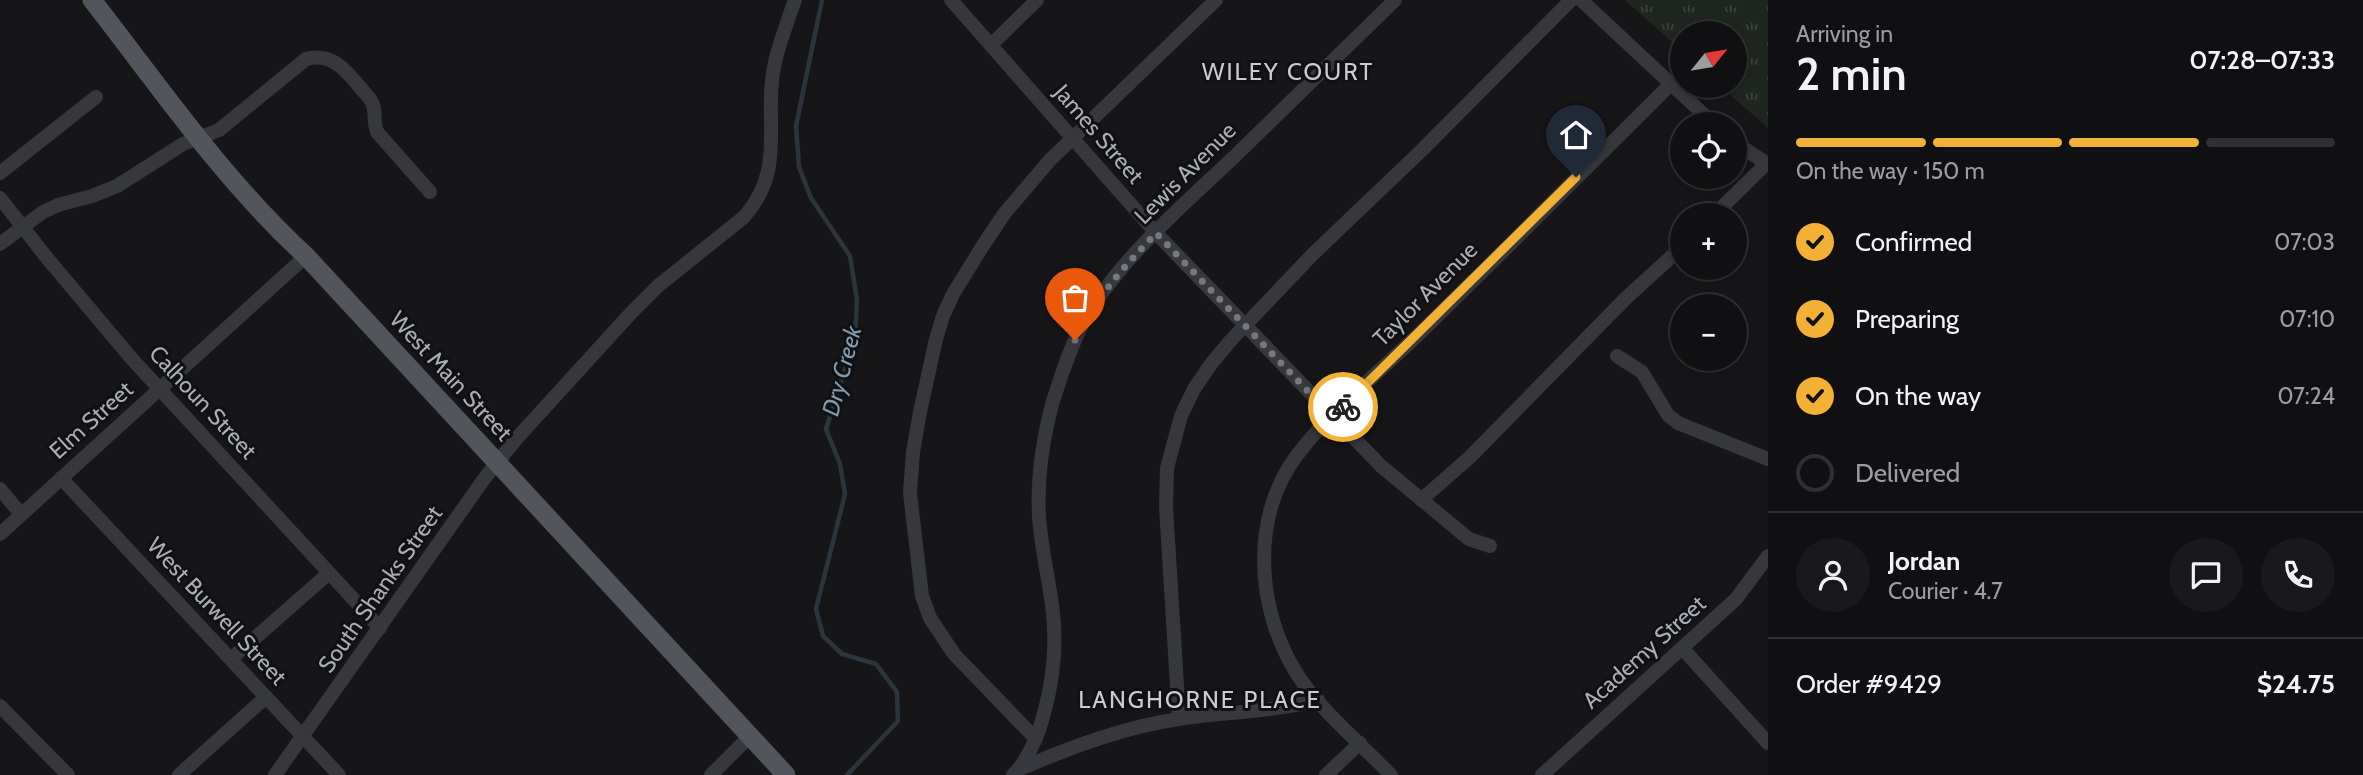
<!DOCTYPE html>
<html lang="en">
<head>
<meta charset="utf-8">
<style>
	:root { --surface:#101012; --page:#19191b; --text:#f1f3f6; --muted:#9c9d9f; --line:#303032; --accent:#f2b134 }
	body { margin:0; font-family:Cabin,sans-serif; background:var(--page); color:var(--text); height:100vh; display:flex; flex-direction:column; font-size:26px; white-space:nowrap }
	* { box-sizing:border-box; margin:0 }
	p { font-size:23px; color:var(--muted) }
	.icon { flex:none; width:38px; height:38px; fill:none; stroke:currentColor; stroke-width:2; stroke-linecap:round; stroke-linejoin:round }
	.map { position:relative; flex:1; overflow:hidden }
	.details { display:flex; flex-direction:column; background:var(--surface); width:595px }
	.details>* { flex:none }
	.needle { width:46px; rotate:60deg }
	.tools { position:absolute; left:1670px; top:21px; display:grid; gap:14px }
	.tools a { display:grid; place-items:center; width:77px; height:77px; border-radius:50%; background:var(--surface); box-shadow:0 4px 10px #0003,0 0 0 2px var(--line); font-size:35px }
	.pin { position:absolute; display:grid; place-items:center; width:60px; height:60px; color:#fff; margin:-72px -30px; border-radius:50% 50% 50% 0; rotate:-45deg; box-shadow:0 0 7px #0007 }
	.pin .icon { rotate:45deg }
	.courier { position:absolute; display:grid; place-items:center; width:70px; height:70px; margin:-35px; border:5px solid #f2b134; border-radius:50%; background:#fff; color:#222; box-shadow:0 2px 9px #0007 }
	.head em { font-style:normal; font-weight:600 }
	.head div { display:flex; flex-direction:column-reverse }
	.head { display:flex; align-items:center; justify-content:space-between; height:119px; padding:0 28px }
	h1 { font-size:46px; font-weight:600; line-height:52px }
	.bar { display:grid; grid-template-columns:repeat(4,1fr); gap:10px 7px; align-content:center; height:84px; padding:0 28px }
	.bar i { height:9px; border-radius:5px; background:var(--line) }
	.bar .active { background:var(--accent) }
	.bar p { grid-column:span 4 }
	.line { display:flex; align-items:center; gap:18px; padding:0 28px; border-top:2px solid var(--line) }
	.line div { flex:1 }
	.round { display:grid; place-items:center; flex:none; width:74px; height:74px; border-radius:37px; background:var(--page) }
	ol { padding:0 28px; list-style:none }
	li { display:flex; align-items:center; gap:21px; height:77px }
	li p { margin-inline-start:auto }
	li .icon { padding:7px; border-radius:50%; background:var(--accent); color:#111; stroke-width:4 }
	li:last-child { color:var(--muted) }
	li i { width:38px; height:38px; border:4px solid var(--line); border-radius:50% }
	main { display:flex; flex:1; min-height:0 }
	.map>svg:first-child { display:block }
	.grass { fill:url(#grass-tufts) }
	.lines { fill:none; stroke-linecap:round; stroke-linejoin:round }
	.stream { stroke:#2c353c; stroke-width:4.5 }
	.minor { stroke:#37383d; stroke-width:14 }
	.major { stroke:#53555c; stroke-width:19 }
	.done { stroke:#757880; stroke-width:7; stroke-dasharray:0 12.6 }
	.route { stroke:#f2b134; stroke-width:9 }
	.labels { text-anchor:middle; stroke-width:6; stroke-linejoin:round; paint-order:stroke }
	.street-label { font-size:23px; fill:#a8adb8; stroke:#111113 }
	.neighbourhood-label { font-size:24px; letter-spacing:2px; fill:#c9ccd4; stroke:#111113 }
	.water-label { font-size:24px; font-style:italic; fill:#7f9bb3; stroke:#111113 }
</style>
</head>
<body>
<main>
<div class="map">
<svg width="1768" height="775" viewBox="0 0 1768 775">
	<defs>
		<pattern id="grass-tufts" width="24" height="20" patternUnits="userSpaceOnUse" patternTransform="scale(1.75)"><rect width="24" height="20" fill="#1e261f"/><path d="M3 7l-1-3M5 7V3M7 7l1-3M15 17l-1-3M17 17v-4M19 17l1-3" fill="none" stroke="#3c433d"/></pattern>
	</defs>
	<rect width="100%" height="100%" fill="#161618"/>
	<path class="grass" d="M1625,0H1768V128L1720,86H1734V33H1682V51Z"/>
	<g class="lines">
		<path class="stream" d="M822,0L796,126L799,167L811,198L850,256L857,300L855,339L826,429L840,464L845,494L816,609L823,636L842,654L876,664L897,692L898,721L847,775"/>
		<g class="minor">
			<path d="M951,0L1156,233L1381,466L1469,539L1490,546"/>
			<path d="M1581,0L1714,124"/>
			<path d="M992,44L1037,0"/>
			<path d="M1734,142L1768,164"/>
			<path d="M0,173L96,97"/>
			<path d="M0,198L47,258L132,359L380,628"/>
			<path d="M1714,215L1767,163"/>
			<path d="M0,244L43,212L58,205L92,196L117,186L183,144L219,130L306,59C331,52 345,69 360,87C364,93 371,98 373,105C376,114 373,122 377,132L430,192"/>
			<path d="M1617,356L1642,372L1668,415L1678,423L1768,459"/>
			<path d="M61,478L339,775"/>
			<path d="M0,489L21,514"/>
			<path d="M1421,500L1470,457L1626,298L1682,247"/>
			<path d="M0,534L306,256"/>
			<path d="M1683,649L1768,743"/>
			<path d="M231,659L329,573"/>
			<path d="M0,706L68,775"/>
			<path d="M1179,718L1166,507L1167,468L1181,416L1194,389L1211,364L1231,340L1314,253L1422,150L1571,0"/>
			<path d="M1036,739L954,654L930,618L922,596L910,493L913,452L920,412L936,339L943,316L953,294L982,247L1004,214L1050,160L1216,0"/>
			<path d="M1020,769C1071,747 1124,727 1179,719C1225,712 1273,712 1318,700"/>
			<path d="M179,775L266,697"/>
			<path d="M275,775L484,479L517,438L631,313L658,286L744,217C788,167 762,120 775,62C780,41 788,20 795,0"/>
			<path d="M711,775L750,736"/>
			<path d="M1013,775C1025,764 1033,746 1039,730C1052,690 1058,647 1052,605C1048,575 1041,547 1039,516C1037,478 1043,438 1053,401C1061,376 1069,351 1081,327C1114,263 1184,205 1236,155C1289,103 1342,52 1395,0"/>
			<path d="M1326,775L1360,743"/>
			<path d="M1391,775C1361,744 1319,709 1297,674C1256,609 1250,516 1298,454C1333,408 1381,371 1422,331C1506,249 1588,166 1671,84"/>
			<path d="M1542,775L1736,599L1768,556"/>
		</g>
		<path class="major" d="M92,0C160,87 224,181 306,256L786,775"/>
	</g>
	<g class="lines">
		<path class="done" d="M1075,340C1094,299 1125,266 1156,233L1332,416L1343,407"/>
		<path class="route" d="M1343,407L1576,177"/>
	</g>
	<g class="labels">
		<g class="street-label">
			<text transform="translate(1099 134) rotate(49)" y="8">James Street</text>
			<text transform="translate(1185 173) rotate(-45)" y="8">Lewis Avenue</text>
			<text transform="translate(1425 294) rotate(-45)" y="8">Taylor Avenue</text>
			<text transform="translate(451 376) rotate(47)" y="8">West Main Street</text>
			<text transform="translate(203 402) rotate(47)" y="8">Calhoun Street</text>
			<text transform="translate(91 420) rotate(-42)" y="8">Elm Street</text>
			<text transform="translate(380 589) rotate(-55)" y="8">South Shanks Street</text>
			<text transform="translate(217 611) rotate(47)" y="8">West Burwell Street</text>
			<text transform="translate(1644 652) rotate(-42)" y="8">Academy Street</text>
		</g>
		<g class="neighbourhood-label">
			<text x="1288" y="80">WILEY COURT</text>
			<text x="1200" y="708">LANGHORNE PLACE</text>
		</g>
		<g class="water-label">
			<text transform="translate(842 371) rotate(-75)" y="8">Dry Creek</text>
		</g>
	</g>
</svg>
<div class="tools">
<a><svg class="needle" viewBox="-14 -14 28 28"><path d="M0-13l5 13h-10z" fill="#e53935"/><path d="M0 13l5-13h-10z" fill="#9c9d9f"/></svg></a>
<a><svg class="icon" aria-label="locate" viewBox="0 0 24 24"><circle cx="12" cy="12" r="6"/><path d="M12 2v4M12 18v4M2 12h4M18 12h4"/></svg></a>
<a>+</a>
<a>−</a>
</div>
<div class="pin" style="left:1075px;top:340px;background:#ea580c"><svg class="icon" aria-label="bag" viewBox="0 0 24 24"><path d="M5 8h14l-1 12H6zM9 8a3 3 0 0 1 6 0"/></svg></div>
<div class="pin" style="left:1576px;top:177px;background:#1f2937"><svg class="icon" aria-label="home" viewBox="0 0 24 24"><path d="M3 11l9-7 9 7M6 9v11h12V9"/></svg></div>
<div class="courier" style="left:1343px;top:407px"><svg class="icon" aria-label="bike" viewBox="0 0 24 24"><circle cx="6" cy="16" r="4"/><circle cx="18" cy="16" r="4"/><path d="M6 16l4-8h5l3 8M10 8l3 8H6M13 5h3"/></svg></div>
</div>
<section class="details">
<div class="head"><div><h1>2 min</h1><p>Arriving in</p></div><em>07:28–07:33</em></div>
<div class="bar"><i class="active"></i><i class="active"></i><i class="active"></i><i></i><p>On the way · 150 m</p></div>
<ol>
<li><svg class="icon" aria-label="check" viewBox="0 0 24 24"><path d="M5 12l5 5 9-10"/></svg>Confirmed<p>07:03</p></li>
<li><svg class="icon" aria-label="check" viewBox="0 0 24 24"><path d="M5 12l5 5 9-10"/></svg>Preparing<p>07:10</p></li>
<li><svg class="icon" aria-label="check" viewBox="0 0 24 24"><path d="M5 12l5 5 9-10"/></svg>On the way<p>07:24</p></li>
<li><i></i>Delivered</li>
</ol>
<div class="line" style="height:126px"><a class="round"><svg class="icon" aria-label="person" viewBox="0 0 24 24"><circle cx="12" cy="8" r="4"/><path d="M4 21q1-7 8-7t8 7"/></svg></a><div><b>Jordan</b><p>Courier · 4.7</p></div><a class="round"><svg class="icon" aria-label="chat" viewBox="0 0 24 24"><path d="M4 5h16v11H9l-5 4z"/></svg></a><a class="round"><svg class="icon" aria-label="phone" viewBox="0 0 24 24"><path d="M5 4h4l2 5-3 2q2 4 5 5l2-3 5 2v4C11 20 4 13 5 4z"/></svg></a></div>
<div class="line" style="height:91px"><div>Order #9429</div><b>$24.75</b></div>
</section>
</main>
</body>
</html>
